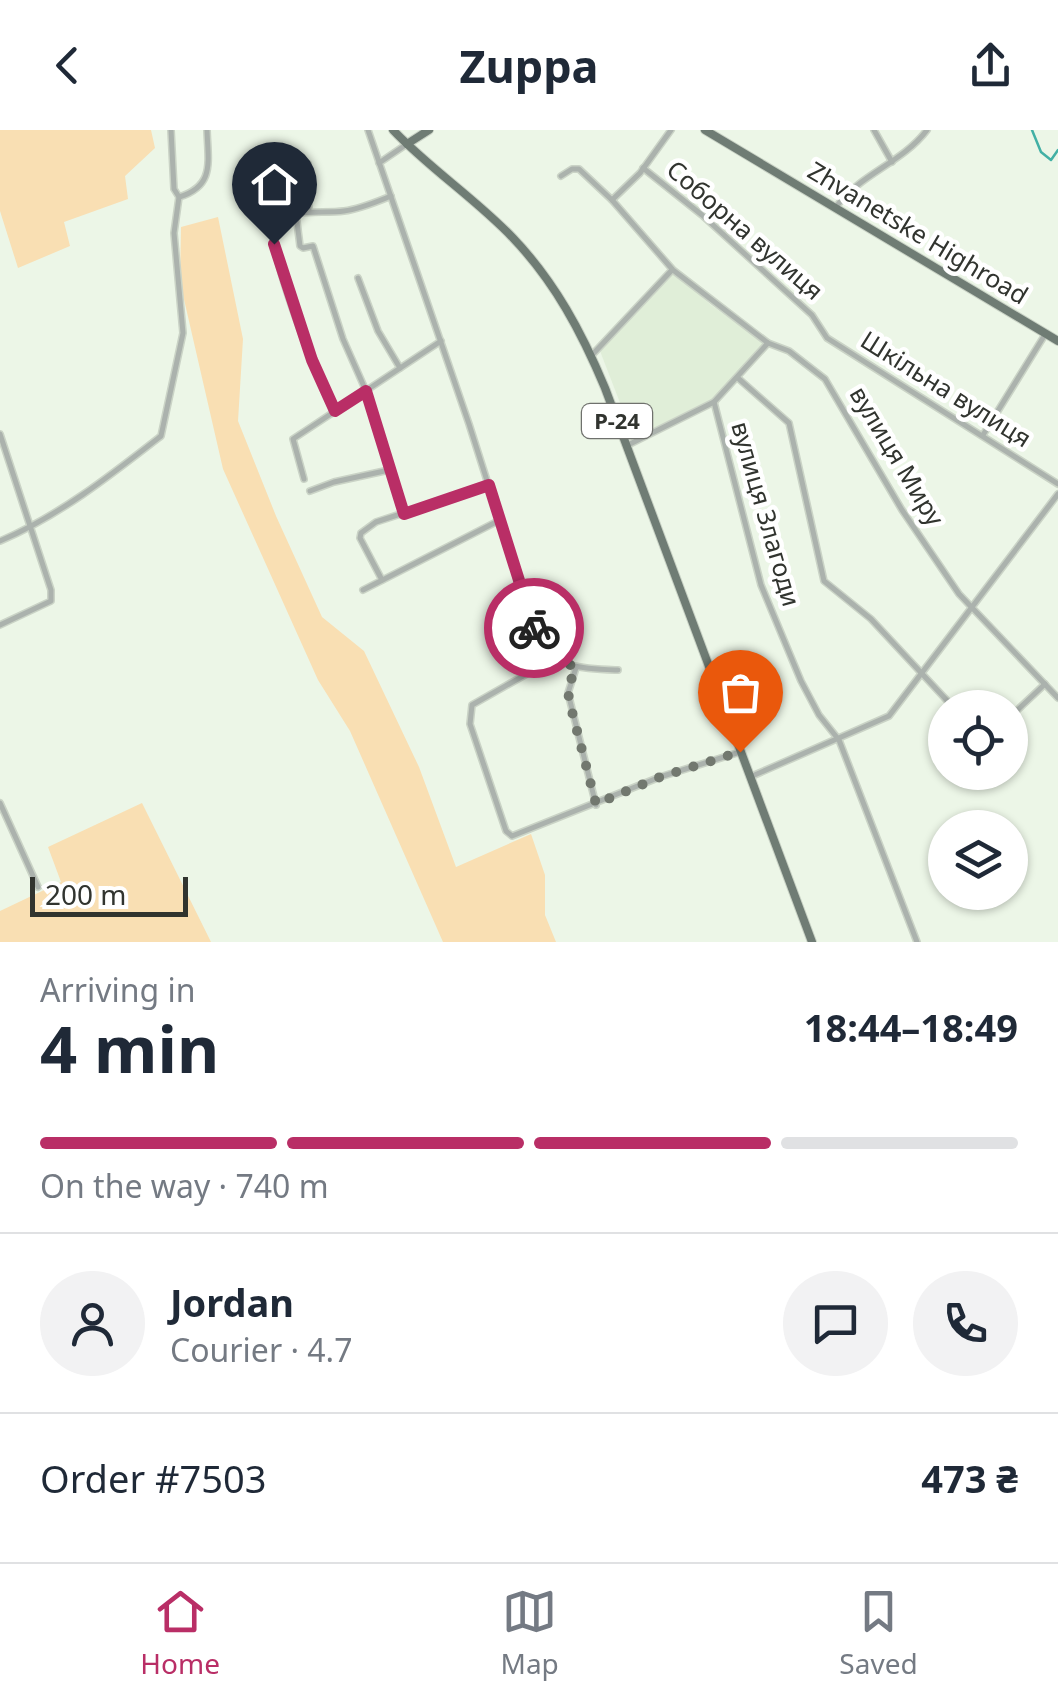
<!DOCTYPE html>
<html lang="en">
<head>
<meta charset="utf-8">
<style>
	:root { --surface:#fff; --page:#f2f2f3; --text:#1f2937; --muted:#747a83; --line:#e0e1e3; --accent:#b92e66 }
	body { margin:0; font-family:"Noto Sans",sans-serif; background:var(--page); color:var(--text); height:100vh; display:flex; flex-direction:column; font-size:38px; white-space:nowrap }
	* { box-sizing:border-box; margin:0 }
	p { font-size:32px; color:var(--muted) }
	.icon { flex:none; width:55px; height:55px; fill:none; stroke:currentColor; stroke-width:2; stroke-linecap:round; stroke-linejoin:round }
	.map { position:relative; height:812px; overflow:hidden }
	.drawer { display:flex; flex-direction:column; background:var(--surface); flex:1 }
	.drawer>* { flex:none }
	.tools { position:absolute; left:928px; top:560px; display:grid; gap:20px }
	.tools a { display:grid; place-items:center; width:100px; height:100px; border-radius:50%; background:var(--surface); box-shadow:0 2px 8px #0004; font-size:50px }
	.scale { position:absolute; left:30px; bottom:25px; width:158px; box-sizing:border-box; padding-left:10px; border:5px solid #31342f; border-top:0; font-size:28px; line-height:35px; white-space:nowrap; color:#31342f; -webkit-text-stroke:8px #fff; paint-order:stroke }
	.pin { position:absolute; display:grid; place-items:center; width:85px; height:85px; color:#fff; margin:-102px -42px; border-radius:50% 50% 50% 0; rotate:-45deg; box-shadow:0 0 10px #0007 }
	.pin .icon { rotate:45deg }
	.courier { position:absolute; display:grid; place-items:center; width:100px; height:100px; margin:-50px; border:8px solid #b92e66; border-radius:50%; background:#fff; color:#222; box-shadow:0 2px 12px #0007 }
	.head em { font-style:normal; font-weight:700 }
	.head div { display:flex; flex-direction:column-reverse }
	.head { display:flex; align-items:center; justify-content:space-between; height:170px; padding:0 40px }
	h1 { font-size:65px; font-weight:700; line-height:75px }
	.bar { display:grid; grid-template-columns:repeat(4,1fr); gap:15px 10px; align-content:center; height:120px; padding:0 40px }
	.bar i { height:12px; border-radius:8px; background:var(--line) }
	.bar .on { background:var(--accent) }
	.bar p { grid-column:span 4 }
	.line { display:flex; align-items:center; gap:25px; padding:0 40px; border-top:2px solid var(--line) }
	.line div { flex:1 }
	.round { display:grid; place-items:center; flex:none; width:105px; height:105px; border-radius:52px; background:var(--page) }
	header { display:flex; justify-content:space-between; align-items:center; height:130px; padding:0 40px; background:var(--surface); font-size:45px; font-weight:700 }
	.menu { display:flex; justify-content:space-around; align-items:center; height:140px; border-top:2px solid var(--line); background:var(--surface); font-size:28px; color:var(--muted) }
	.menu a { display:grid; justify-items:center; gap:5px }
	.menu .on { color:var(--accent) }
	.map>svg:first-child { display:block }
	.built { fill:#e0eed8 }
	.green { fill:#f9dfb3 }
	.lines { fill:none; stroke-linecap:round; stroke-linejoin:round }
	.stream { stroke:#42b0a5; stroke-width:2.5 }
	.minor-casing { stroke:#cad3c6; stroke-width:8 }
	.primary-casing { stroke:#cad3c6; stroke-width:10 }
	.minor { stroke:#abb2ad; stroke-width:5 }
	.primary { stroke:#6f7c74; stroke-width:8 }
	.done { stroke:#72786f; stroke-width:10; stroke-dasharray:0 18 }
	.route { stroke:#b92e66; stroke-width:12 }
	.labels { text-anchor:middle; stroke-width:9; stroke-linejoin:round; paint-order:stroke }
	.shield { fill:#fff; stroke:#6f716d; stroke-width:2.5 }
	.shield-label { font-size:22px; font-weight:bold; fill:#31342f }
	.street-label { font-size:25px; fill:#31342f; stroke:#fff }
</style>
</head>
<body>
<header><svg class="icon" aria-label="back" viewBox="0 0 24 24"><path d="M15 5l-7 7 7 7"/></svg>Zuppa<svg class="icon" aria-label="share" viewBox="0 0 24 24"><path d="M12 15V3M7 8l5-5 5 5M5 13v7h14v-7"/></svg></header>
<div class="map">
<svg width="1058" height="812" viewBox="0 0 1058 812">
	<rect width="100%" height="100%" fill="#ecf6e7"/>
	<path class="built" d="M674,143L711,175L764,213L712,270L634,309L600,221Z"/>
	<g class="green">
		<path d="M0,0H151L155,18L125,46L128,69L64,92L70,116L18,138L0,81Z"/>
		<path d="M218,87L243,209L238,291L276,386L322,487L364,521L419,637L456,737L531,704L545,745V785L556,812H443L350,601L318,550L223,339L180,152L181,97Z"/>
		<path d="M142,673L211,812H0V781L61,752L48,717Z"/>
	</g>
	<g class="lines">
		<path class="stream" d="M1032,0L1041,22L1051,30L1058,20"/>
		<g class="minor-casing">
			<g id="minor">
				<path d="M368,0L469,294L537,508C554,539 586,539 618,540"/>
				<path d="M874,0L892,32"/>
				<path d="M379,33L407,14"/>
				<path d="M308,34L309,81"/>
				<path d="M643,38L702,85L812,185L827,208L1058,354"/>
				<path d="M561,46L572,39H579L612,70L673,140L768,213L789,221L825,249L902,380L959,464L1058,568"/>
				<path d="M179,67C215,56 208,32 207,0"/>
				<path d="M612,70L640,43L671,0"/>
				<path d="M836,77C860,44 902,33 927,0"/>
				<path d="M296,84L300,116L303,118L313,116L343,209L366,261L404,384"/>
				<path d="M358,148L378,201L400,238"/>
				<path d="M592,225L672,140"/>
				<path d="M739,249L789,293L824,451L871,489L954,578"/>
				<path d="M714,272L761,455L801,551L819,585L839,610L917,812"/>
				<path d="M335,281C317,249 269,127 273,94C290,77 321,84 344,81C360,79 376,72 391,66"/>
				<path d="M0,304L51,460V471L0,495"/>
				<path d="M983,305L1046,203"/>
				<path d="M628,315L714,272L768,213"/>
				<path d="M304,349L293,309L441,211"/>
				<path d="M310,361L334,352L389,340"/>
				<path d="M0,411C59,386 111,345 161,306L183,203L174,103L179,67L174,59L171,0"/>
				<path d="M382,450L360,408L361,403L376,392L489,355"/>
				<path d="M363,460L500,390"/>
				<path d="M553,529L472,575L470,594L506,701L512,706L660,647L740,622"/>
				<path d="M576,538L568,563L596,675"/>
				<path d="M1010,587L1045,554"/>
				<path d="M750,647L889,586L1058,364"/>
				<path d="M0,673L38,757"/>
			</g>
		</g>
		<g class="primary-casing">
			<g id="primary">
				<path d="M393,0C430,39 476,69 513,108C555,152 582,203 605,258L812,812"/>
				<path d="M705,0L1058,211"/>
				<path d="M407,14L429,0"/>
			</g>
		</g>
		<use href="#minor" class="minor"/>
		<use href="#primary" class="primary"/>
	</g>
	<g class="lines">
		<path class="done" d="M534,498L548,523L576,538L568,557L569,570L596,674L660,647L740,622"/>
		<path class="route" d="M274,114L312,230L335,281L366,261L404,384L489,355L534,498"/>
	</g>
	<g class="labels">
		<rect class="shield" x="582" y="274" width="70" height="34" rx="8"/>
		<g class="shield-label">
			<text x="617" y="299">Р-24</text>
		</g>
		<g class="street-label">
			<text transform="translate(745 100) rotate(41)" y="9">Соборна вулиця</text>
			<text transform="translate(918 103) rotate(31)" y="9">Zhvanetske Highroad</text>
			<text transform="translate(946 259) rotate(32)" y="9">Шкільна вулиця</text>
			<text transform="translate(897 326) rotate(59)" y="9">вулиця Миру</text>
			<text transform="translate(766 384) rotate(74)" y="9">вулиця Злагоди</text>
		</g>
	</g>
</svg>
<div class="tools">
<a><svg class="icon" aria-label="locate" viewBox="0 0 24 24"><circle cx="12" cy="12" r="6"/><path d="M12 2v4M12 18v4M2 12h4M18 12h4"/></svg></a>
<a><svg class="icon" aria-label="layers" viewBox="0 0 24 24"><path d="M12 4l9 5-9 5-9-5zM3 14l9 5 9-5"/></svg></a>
</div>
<div class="scale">200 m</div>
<div class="pin" style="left:740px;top:622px;background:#ea580c"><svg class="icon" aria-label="bag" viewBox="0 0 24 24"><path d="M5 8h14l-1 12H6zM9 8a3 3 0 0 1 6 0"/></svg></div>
<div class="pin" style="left:274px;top:114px;background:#1f2937"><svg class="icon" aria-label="home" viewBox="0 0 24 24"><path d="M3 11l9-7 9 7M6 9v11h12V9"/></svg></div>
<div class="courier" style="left:534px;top:498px"><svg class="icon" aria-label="bike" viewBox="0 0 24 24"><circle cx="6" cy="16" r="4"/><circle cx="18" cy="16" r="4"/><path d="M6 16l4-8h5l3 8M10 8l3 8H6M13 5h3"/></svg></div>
</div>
<section class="drawer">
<div class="head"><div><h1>4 min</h1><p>Arriving in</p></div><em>18:44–18:49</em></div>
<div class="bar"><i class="on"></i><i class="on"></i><i class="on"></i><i></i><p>On the way · 740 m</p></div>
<div class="line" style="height:180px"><a class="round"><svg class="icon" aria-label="person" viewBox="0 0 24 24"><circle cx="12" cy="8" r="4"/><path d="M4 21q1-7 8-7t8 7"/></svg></a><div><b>Jordan</b><p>Courier · 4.7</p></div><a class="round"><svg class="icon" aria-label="chat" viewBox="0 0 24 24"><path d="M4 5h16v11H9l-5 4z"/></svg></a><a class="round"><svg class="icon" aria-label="phone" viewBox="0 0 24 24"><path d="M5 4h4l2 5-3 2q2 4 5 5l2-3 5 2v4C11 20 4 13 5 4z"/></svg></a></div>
<div class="line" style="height:130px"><div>Order #7503</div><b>473 ₴</b></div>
</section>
<nav class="menu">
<a class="on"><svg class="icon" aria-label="home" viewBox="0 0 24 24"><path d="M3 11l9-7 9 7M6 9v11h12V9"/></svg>Home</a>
<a><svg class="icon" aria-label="map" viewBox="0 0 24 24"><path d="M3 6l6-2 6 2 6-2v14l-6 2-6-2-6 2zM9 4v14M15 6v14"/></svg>Map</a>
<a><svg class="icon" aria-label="saved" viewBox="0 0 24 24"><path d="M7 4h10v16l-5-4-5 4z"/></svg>Saved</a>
</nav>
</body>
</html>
